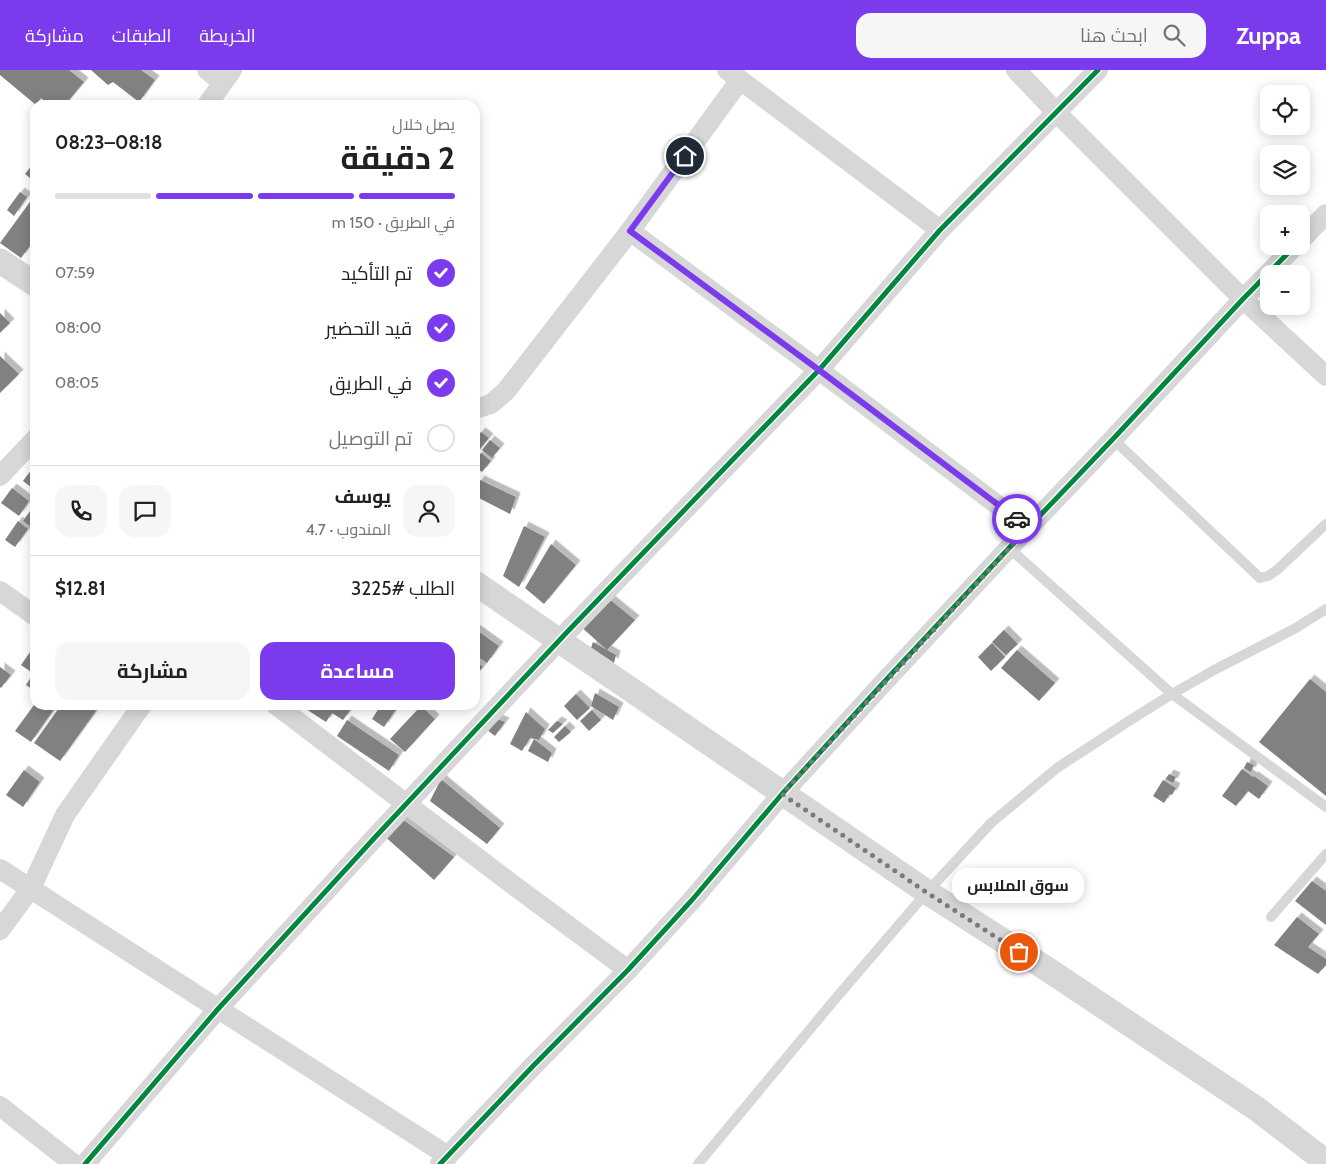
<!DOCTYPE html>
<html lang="ar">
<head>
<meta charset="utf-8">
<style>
	:root { --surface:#fff; --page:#f6f6f6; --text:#202124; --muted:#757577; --line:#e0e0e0; --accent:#7c3aed }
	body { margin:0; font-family:Cabin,Cairo,sans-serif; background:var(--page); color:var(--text); direction:rtl; height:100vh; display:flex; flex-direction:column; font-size:19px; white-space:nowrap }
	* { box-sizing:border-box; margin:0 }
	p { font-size:16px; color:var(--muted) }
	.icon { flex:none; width:28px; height:28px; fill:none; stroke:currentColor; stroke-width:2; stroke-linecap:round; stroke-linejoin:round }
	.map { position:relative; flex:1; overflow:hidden; direction:ltr }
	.side { position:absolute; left:30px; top:30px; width:450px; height:610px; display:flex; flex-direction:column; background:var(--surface); border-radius:15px; box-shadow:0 2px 12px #0003; direction:rtl }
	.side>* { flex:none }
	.tools { position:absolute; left:1260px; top:15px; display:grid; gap:10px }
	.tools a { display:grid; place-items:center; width:50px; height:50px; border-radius:10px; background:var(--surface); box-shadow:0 2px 12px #0003; font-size:25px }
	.pin { position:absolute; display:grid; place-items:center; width:42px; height:42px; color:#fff; margin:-21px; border:2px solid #fff; border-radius:50%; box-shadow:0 1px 5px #0007 }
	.courier { position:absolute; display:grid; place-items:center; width:50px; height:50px; margin:-25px; border:4px solid #7c3aed; border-radius:50%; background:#fff; color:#222; box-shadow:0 1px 6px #0007 }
	.bubble { position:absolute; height:35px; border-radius:15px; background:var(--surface); box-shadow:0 2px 12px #0003; font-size:16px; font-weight:700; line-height:35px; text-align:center; direction:rtl }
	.headline em { font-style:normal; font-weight:700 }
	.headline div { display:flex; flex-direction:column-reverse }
	.headline { display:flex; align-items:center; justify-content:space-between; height:85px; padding:0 25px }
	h1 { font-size:32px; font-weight:700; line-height:38px }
	.bar { display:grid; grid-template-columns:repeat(4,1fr); gap:8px 5px; align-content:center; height:60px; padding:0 25px }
	.bar i { height:6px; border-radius:4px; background:var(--line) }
	.bar .on { background:var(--accent) }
	.bar p { grid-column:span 4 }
	.line { display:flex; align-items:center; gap:12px; padding:0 25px; border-top:1px solid var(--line) }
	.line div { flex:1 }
	.round { display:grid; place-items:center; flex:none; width:52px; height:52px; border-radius:15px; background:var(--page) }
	ol { padding:0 25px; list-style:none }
	li { display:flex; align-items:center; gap:15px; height:55px }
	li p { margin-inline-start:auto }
	li .icon { padding:5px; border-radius:50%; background:var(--accent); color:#fff; stroke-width:4 }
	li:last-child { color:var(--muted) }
	li i { width:28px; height:28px; border:2px solid var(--line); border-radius:50% }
	.primary-button { display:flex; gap:10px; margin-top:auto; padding:10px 25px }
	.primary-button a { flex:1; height:58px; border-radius:15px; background:var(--accent); color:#fff; font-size:20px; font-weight:700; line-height:58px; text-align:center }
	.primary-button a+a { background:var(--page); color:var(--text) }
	header { display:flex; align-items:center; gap:30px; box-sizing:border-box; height:70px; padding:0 25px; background:var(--accent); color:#fff }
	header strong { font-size:24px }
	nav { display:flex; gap:28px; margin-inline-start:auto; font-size:18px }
	.search { width:350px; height:45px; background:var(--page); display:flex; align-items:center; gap:12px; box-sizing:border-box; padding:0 18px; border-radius:15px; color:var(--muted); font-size:19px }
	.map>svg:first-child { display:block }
	.building { fill:#818181; filter:url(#shadow) }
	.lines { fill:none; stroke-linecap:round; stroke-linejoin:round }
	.service { stroke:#d7d7d7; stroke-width:10 }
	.minor { stroke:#d7d7d7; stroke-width:20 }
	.tertiary { stroke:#d7d7d7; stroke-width:25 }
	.cycleway-casing { stroke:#fff; stroke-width:8 }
	.cycleway { stroke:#00873e; stroke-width:5 }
	.done { stroke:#7a7a7a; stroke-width:5; stroke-dasharray:0 9 }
	.route { stroke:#7c3aed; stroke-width:6 }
</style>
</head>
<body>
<header>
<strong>Zuppa</strong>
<div class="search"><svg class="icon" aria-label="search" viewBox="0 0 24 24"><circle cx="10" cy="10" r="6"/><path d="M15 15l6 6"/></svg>ابحث هنا</div>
<nav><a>الخريطة</a><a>الطبقات</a><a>مشاركة</a></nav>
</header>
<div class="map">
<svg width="1326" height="1094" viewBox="0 0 1326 1094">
	<defs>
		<filter id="shadow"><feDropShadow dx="4.5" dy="-4.5" stdDeviation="0" flood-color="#0004"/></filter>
	</defs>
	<rect width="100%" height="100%" fill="#fff"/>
	<g class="building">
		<path d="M0,0H69L84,12L65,35H49L41,28L36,35L0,5Z"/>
		<path d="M91,0H141L155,10L139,32L113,12L108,15Z"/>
		<path d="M35,91V112L25,104Z"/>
		<path d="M20,122L27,127L14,146L7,140Z"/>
		<path d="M35,125V169L21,188L0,173Z"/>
		<path d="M0,243L10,253L0,263Z"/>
		<path d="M0,286L19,304L0,323Z"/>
		<path d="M481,362L489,368L475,385V369Z"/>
		<path d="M490,370L500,378L492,388L482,380Z"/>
		<path d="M481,383L491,391L482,402L475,397V390Z"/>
		<path d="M35,395V420L23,411Z"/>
		<path d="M480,410L516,427L510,444L475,426V418Z"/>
		<path d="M12,418L29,431L19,446L1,433Z"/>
		<path d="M35,434V456L33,458L23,451Z"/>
		<path d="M18,451L28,459L15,477L5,470Z"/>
		<path d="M524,456L545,467L519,517L503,506Z"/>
		<path d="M551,474L576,495L544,534L525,518Z"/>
		<path d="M603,524L635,550L607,580L579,555Z"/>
		<path d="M475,559L499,576L487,593L475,585Z"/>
		<path d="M1004,560L1018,574L1006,585L992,572Z"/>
		<path d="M593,572L616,585L614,593L591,578Z"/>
		<path d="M992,573L1005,587L991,601L978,587Z"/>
		<path d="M35,575V602L34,604L21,595Z"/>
		<path d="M1017,580L1055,613L1039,631L1001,598Z"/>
		<path d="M475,590L483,597L475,606Z"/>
		<path d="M0,597L11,605L1,618L0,617Z"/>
		<path d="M31,607L35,610V621L26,615Z"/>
		<path d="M1310,609L1326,622V726L1259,672Z"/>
		<path d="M595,623L619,637L613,650L591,636Z"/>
		<path d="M576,624L590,638L577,650L564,636Z"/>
		<path d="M34,635H57L31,672L15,661Z"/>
		<path d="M61,635H89L96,641L60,691L34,673Z"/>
		<path d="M310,635H354L343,650L332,643L326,652L306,639Z"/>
		<path d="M381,635H399L384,657L372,649Z"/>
		<path d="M421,636L435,649L405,682L390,669Z"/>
		<path d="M592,640L601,650L589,661L580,651Z"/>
		<path d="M526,642L545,659L539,670L530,668L522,681L510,674Z"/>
		<path d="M492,647L505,652L495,666L486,659Z"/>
		<path d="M347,650L399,685L389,701L337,666Z"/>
		<path d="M557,651L563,654L553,663L548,660Z"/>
		<path d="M565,656L571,662L559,672L554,667Z"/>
		<path d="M534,669L552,683L548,692L528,681Z"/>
		<path d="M1247,692L1254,695L1251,702L1244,698Z"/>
		<path d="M1242,699L1253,707L1254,706L1268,716L1259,729L1248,721L1236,736L1222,726Z"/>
		<path d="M24,700L40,712L23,737L6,725Z"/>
		<path d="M1169,704L1176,707L1173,713L1166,709Z"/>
		<path d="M441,709L500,758L487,774L430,731Z"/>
		<path d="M1163,710L1176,718L1172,725L1170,724L1164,733L1153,726Z"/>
		<path d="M402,749L454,787L434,810L382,764Z"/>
		<path d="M1312,811L1326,821V855L1295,831Z"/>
		<path d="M1297,847L1319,864L1308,877L1326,889V895L1318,904L1274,875Z"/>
	</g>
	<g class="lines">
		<g class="service">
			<path d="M1113,369L1260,508L1268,506L1277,500L1326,454"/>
			<path d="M1009,478L1172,624L1326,737"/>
			<path d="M1271,847L1326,784"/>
			<path d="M698,1094L836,928L927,822L991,753L1057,698L1132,649L1172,624L1214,600L1294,559L1326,539"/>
		</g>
		<g class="minor">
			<path d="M207,0L222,12"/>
			<path d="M727,0L940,160"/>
			<path d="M1016,0L1056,42L1243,229L1326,306"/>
			<path d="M207,35L232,0"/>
			<path d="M630,161L819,300L1028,458"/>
			<path d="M1301,170L1326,144"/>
			<path d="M475,339L491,334L506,321L630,161L740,10"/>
			<path d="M0,406L35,369"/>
			<path d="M0,521L35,546"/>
			<path d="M276,635L512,814L628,900"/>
			<path d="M0,799L448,1086"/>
			<path d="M0,860L31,818L65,745L142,635"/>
			<path d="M0,1036L74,1094"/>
			<path d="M85,1094L218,939L379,763L569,560L819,300L940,160L1098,0"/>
			<path d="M440,1094L534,995L628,900L692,830L782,724L885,611L1009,478L1113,369L1243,229L1295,176"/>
		</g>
		<g class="tertiary">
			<path d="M0,191L35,214"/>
			<path d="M475,513L927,822L1050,901L1257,1039L1317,1085L1323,1094"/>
		</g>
		<g class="cycleway-casing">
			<g id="cycleway">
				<path d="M85,1094L218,939L379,763L569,560L819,300L940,160L1098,0"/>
				<path d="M440,1094L534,995L628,900L692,830L782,724L885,611L1009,478L1113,369L1243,229L1295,176"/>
			</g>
		</g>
		<use href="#cycleway" class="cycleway"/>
	</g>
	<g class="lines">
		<path class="done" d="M1017,449L1028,458L782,724L926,822L1019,882"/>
		<path class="route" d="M685,86L630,161L819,300L1017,449"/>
	</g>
</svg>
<div class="tools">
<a><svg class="icon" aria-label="locate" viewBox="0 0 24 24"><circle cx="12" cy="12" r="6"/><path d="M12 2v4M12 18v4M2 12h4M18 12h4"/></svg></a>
<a><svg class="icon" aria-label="layers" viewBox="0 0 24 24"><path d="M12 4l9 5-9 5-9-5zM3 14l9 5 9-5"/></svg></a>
<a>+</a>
<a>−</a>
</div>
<div class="pin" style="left:1019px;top:882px;background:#ea580c"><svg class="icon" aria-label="bag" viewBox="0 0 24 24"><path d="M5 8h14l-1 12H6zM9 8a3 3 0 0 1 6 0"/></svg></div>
<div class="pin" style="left:685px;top:86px;background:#1f2937"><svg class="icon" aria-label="home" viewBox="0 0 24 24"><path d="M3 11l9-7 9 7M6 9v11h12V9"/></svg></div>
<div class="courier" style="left:1017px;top:449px"><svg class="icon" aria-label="car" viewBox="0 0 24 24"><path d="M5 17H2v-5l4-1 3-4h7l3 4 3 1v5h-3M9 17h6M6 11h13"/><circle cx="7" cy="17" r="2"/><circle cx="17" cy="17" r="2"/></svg></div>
<div class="bubble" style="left:952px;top:798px;width:132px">سوق الملابس</div>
<section class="side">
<div class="headline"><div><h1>2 دقيقة</h1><p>يصل خلال</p></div><em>08:18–08:23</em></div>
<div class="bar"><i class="on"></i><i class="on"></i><i class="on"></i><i></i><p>في الطريق · 150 m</p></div>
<ol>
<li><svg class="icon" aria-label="check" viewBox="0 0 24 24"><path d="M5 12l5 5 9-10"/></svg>تم التأكيد<p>07:59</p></li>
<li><svg class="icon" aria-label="check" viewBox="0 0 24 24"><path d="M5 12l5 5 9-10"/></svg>قيد التحضير<p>08:00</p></li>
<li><svg class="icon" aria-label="check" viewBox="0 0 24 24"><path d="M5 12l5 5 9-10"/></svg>في الطريق<p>08:05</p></li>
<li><i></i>تم التوصيل</li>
</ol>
<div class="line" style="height:90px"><a class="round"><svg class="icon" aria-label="person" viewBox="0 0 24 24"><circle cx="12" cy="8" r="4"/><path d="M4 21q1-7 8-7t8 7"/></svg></a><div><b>يوسف</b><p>المندوب · 4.7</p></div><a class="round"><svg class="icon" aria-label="chat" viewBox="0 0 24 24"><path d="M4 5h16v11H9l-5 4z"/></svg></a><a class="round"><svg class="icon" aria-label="phone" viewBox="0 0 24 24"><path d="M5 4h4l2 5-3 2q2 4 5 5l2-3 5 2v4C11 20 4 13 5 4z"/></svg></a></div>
<div class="line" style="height:65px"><div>الطلب #3225</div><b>$12.81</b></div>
<div class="primary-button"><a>مساعدة</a><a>مشاركة</a></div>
</section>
</div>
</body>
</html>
